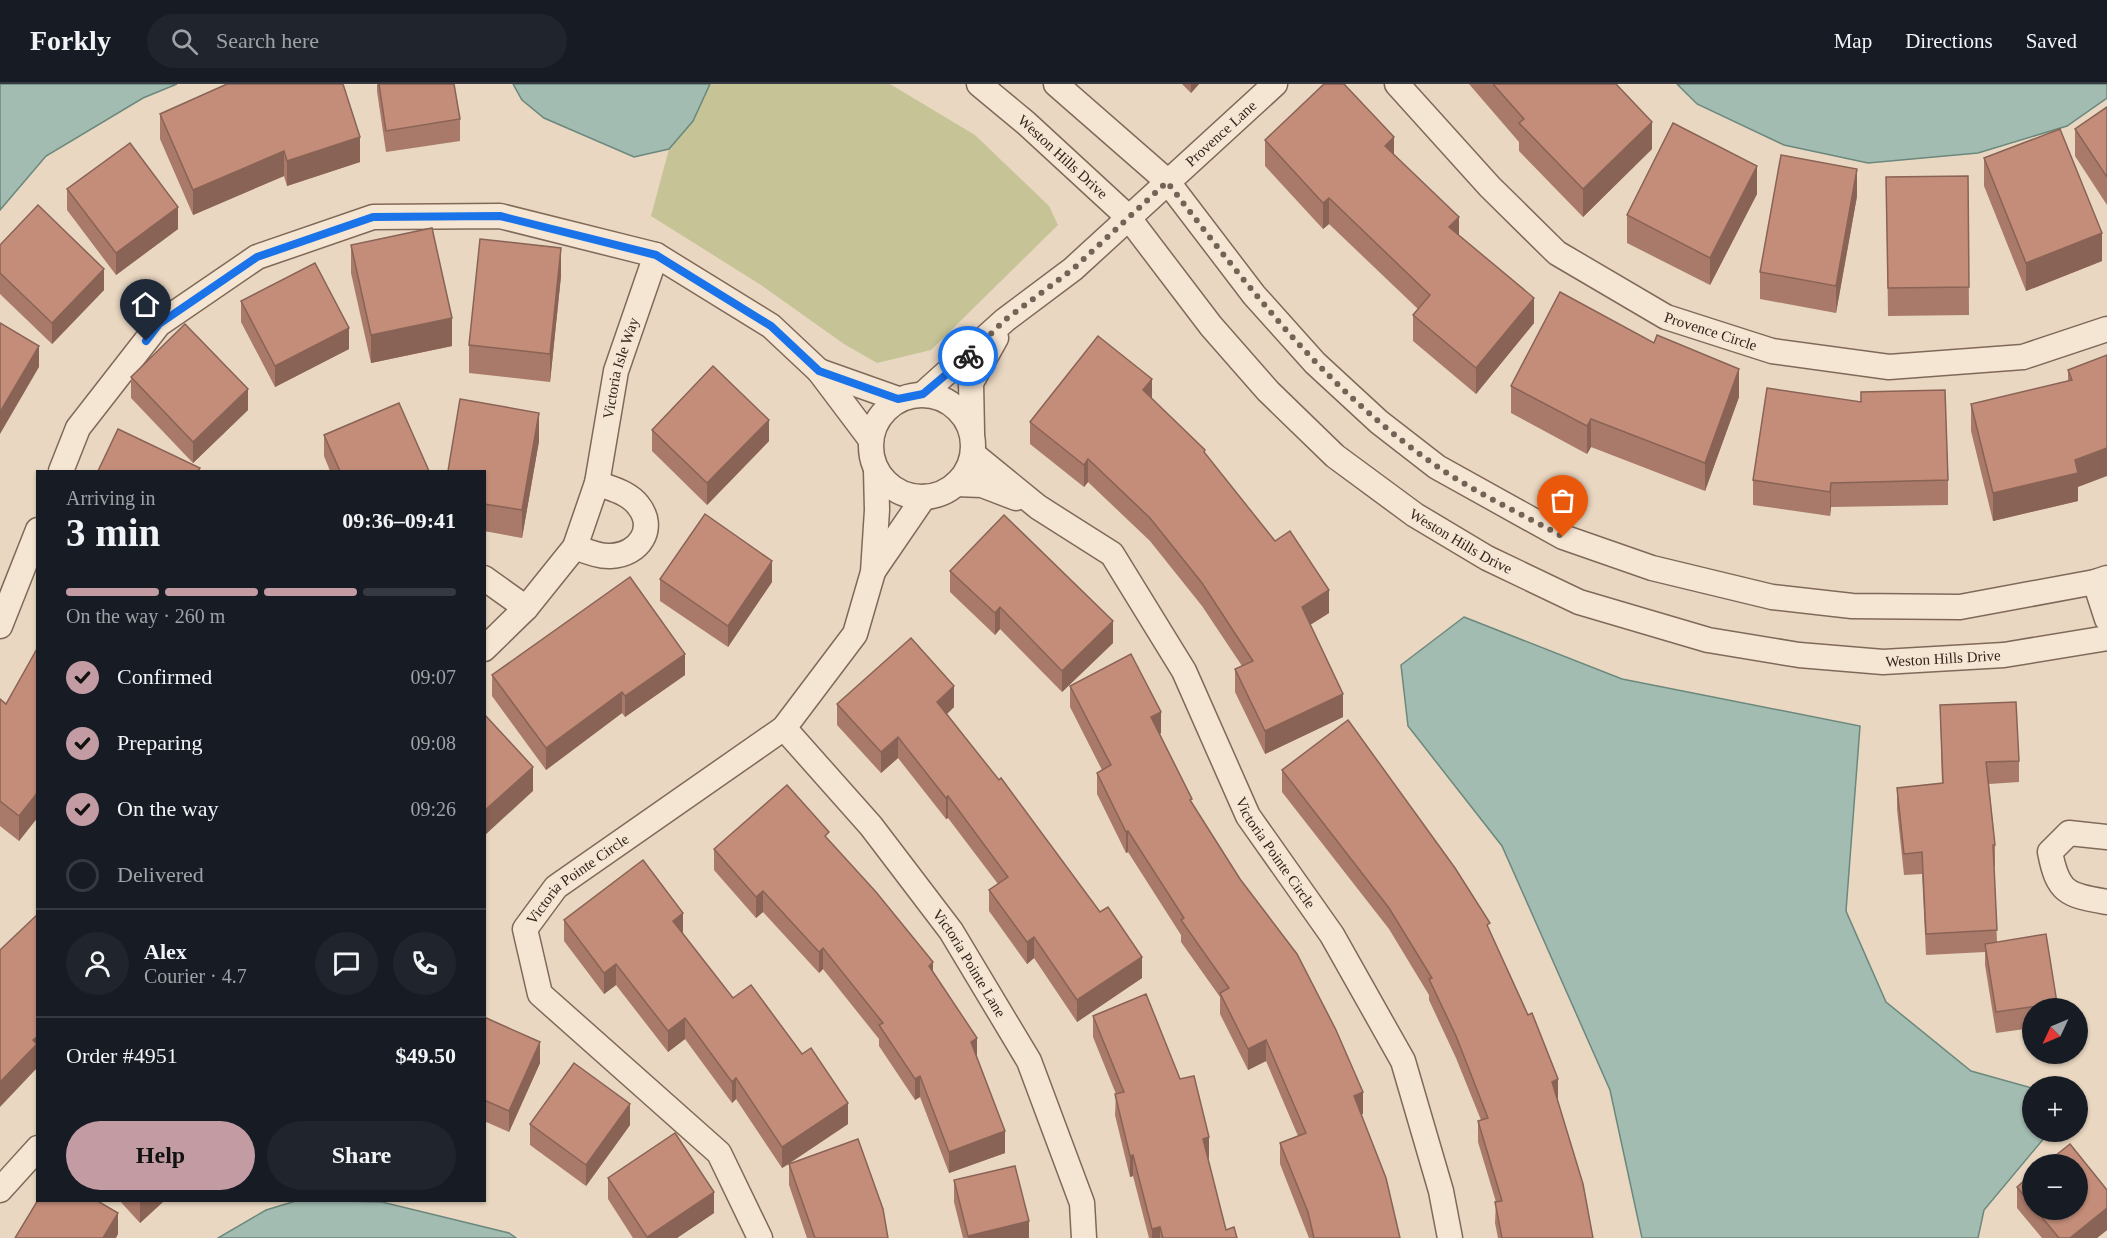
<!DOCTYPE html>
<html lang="en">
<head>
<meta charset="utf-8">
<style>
	:root { --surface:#171b24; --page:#20242c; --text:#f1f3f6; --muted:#9ea1a6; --line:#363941; --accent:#c39ba3 }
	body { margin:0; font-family:"Times New Roman",serif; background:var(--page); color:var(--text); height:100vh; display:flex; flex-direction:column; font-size:22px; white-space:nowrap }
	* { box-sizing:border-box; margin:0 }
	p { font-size:20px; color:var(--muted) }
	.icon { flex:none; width:33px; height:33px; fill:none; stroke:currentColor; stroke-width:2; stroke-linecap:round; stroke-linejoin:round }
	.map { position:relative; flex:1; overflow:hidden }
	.side { position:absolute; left:36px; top:386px; width:450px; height:732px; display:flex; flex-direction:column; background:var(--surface); border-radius:0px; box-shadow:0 2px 4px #0004 }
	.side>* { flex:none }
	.needle { width:39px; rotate:226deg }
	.buttons { position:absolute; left:2022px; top:914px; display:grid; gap:12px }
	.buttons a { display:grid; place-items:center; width:66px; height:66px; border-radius:50%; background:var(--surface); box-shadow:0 2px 4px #0004; font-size:30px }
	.pin { position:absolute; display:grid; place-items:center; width:51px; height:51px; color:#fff; margin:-62px -26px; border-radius:50% 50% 50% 0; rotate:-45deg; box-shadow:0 0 6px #0007 }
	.pin .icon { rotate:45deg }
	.courier { position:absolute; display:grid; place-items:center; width:60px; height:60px; margin:-30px; border:4px solid #1a73e8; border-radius:50%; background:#fff; color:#222; box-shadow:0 2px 8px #0007 }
	.overview em { font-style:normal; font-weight:700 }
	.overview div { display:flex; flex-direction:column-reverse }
	.overview { display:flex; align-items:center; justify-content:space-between; height:102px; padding:0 30px }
	h1 { font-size:39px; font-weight:700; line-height:45px }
	.bar { display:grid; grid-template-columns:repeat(4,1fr); gap:9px 6px; align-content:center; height:72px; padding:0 30px }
	.bar i { height:8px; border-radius:4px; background:var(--line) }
	.bar .selected { background:var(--accent) }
	.bar p { grid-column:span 4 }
	.line { display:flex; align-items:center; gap:15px; padding:0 30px; border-top:2px solid var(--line) }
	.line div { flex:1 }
	.round { display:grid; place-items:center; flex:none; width:63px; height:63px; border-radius:32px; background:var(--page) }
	ol { padding:0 30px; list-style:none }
	li { display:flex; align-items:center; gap:18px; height:66px }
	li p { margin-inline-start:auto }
	li .icon { padding:6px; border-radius:50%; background:var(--accent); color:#111; stroke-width:4 }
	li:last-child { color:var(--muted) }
	li i { width:33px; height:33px; border:3px solid var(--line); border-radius:50% }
	.primary-button { display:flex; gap:12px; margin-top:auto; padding:12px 30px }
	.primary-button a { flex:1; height:69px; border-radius:36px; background:var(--accent); color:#111; font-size:24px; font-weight:700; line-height:69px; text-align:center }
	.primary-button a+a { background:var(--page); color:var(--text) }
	header { display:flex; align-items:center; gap:36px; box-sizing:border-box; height:84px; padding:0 30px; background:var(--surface); border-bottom:2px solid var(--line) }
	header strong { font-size:28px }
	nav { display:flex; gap:33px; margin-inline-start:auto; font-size:21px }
	.search { width:420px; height:54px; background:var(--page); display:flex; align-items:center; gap:15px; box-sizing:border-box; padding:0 21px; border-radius:33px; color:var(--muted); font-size:22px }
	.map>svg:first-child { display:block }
	.green { fill:#c6c496 }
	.water { fill:#a3bcb1; stroke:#6b887d; stroke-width:1.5 }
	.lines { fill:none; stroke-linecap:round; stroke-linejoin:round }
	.minor-casing { stroke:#81695a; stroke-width:27 }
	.minor { stroke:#f5e5d3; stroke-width:24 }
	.wall { fill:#a97969 }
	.shaded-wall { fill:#896355 }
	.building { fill:#c48d7a; stroke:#896355; stroke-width:1.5 }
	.done { stroke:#726356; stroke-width:6; stroke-dasharray:0 10.8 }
	.route { stroke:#1a73e8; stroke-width:8 }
	.labels { text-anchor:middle; stroke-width:4.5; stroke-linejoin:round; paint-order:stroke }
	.street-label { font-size:15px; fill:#32241d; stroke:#f1e2cf }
</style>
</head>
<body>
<header>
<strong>Forkly</strong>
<div class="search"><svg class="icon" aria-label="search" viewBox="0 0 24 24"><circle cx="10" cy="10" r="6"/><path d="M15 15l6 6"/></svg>Search here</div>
<nav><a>Map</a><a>Directions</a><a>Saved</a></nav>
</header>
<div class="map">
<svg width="2107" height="1154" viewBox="0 0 2107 1154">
	<rect width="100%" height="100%" fill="#e9d7c1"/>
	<path class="green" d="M710,0H890L975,51L1049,122L1058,141L931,266L877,279L844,260L761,201L651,132L669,65L693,37Z"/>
	<g class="water">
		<path d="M0,0H177L143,14L46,72L0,126Z"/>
		<path d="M513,0H710L693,37L669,65L634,73L544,34L522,16Z"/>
		<path d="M1677,0H2107V14L2067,42L1978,69L1868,79L1784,61L1697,20Z"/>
		<path d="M1464,533L1622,595L1860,642L1846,827L1886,918L1971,987L2032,1004V1047H2050L1984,1126L1978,1154H1642L1610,1006L1502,762L1408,642L1401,581Z"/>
		<path d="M299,1116L382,1118L509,1149L516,1154H218L266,1126Z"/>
	</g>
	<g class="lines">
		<g class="minor-casing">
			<g id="minor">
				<path id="s1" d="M979,0L1026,39L1128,133L1211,242L1268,307L1335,372L1415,431L1487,474L1579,518L1708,556L1799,571L1883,578L2004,571L2107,554"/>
				<path d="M1056,0L1167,97L1254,211L1315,279L1379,338L1437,383L1563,453L1652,484L1772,513L1852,522L1960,523L2095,498L2107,494"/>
				<path id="s2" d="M1397,0L1490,103L1557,169L1666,233L1772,267L1889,283L2023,273L2107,245"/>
				<path d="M819,287L898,315"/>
				<path id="s3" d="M923,310L1005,236L1073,185L1275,0"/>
				<circle cx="922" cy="362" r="51"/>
				<path d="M972,348L971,299L996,254"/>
				<path id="s4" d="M973,370L1038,423L1112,470L1184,587L1248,732L1332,851L1403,977L1441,1107L1450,1154"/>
				<path d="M61,387L78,344L159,240L257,173L373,133L500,132L656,171L771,242L819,287L871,356"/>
				<path d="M956,400L982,401L1016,414"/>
				<path d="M575,463C586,467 600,473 611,472C639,471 657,444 638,421C628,408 611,405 597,399"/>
				<path d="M874,486L924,413"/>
				<path d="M484,494L526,524"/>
				<path d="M2095,498L2107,535"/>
				<path d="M0,542L38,446"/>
				<path id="s5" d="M484,565L526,524L575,463L597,399L616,287L656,171"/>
				<path id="s6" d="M784,644L871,742L951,847L1029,977L1082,1119L1084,1154"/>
				<path d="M2107,753L2069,749L2050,768C2058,810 2068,811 2107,818"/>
				<path d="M0,1106L38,1064"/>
				<path id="s7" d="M760,1154L719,1069L540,910L525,845L556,803L784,644L855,550L873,488L877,426L876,386"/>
			</g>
		</g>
		<use href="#minor" class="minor"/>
	</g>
	<g class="wall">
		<path d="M377,0H454L460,35V57L386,68L377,7Z"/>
		<path d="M1182,0H1199L1191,9Z"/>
		<path d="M1469,0H1616L1652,65L1583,133L1519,67V58Z"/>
		<path d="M2107,23V121L2075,72V45Z"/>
		<path d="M160,30L360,78L287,102L284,92L193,131L160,55Z"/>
		<path d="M1265,56L1394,70L1459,151L1534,239L1476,310L1413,257V231L1418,225L1329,140L1323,145L1265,82Z"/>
		<path d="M1984,74L2102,177L2026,207L1984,102Z"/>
		<path d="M1968,92L1969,231L1888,232L1886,93Z"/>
		<path d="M67,105L178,145L116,191L67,126Z"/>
		<path d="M1757,110L1710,201L1627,159V131Z"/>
		<path d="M1857,112L1836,229L1760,215V188Z"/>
		<path d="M0,161L104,206L52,260L0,210Z"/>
		<path d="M351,161L452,262L371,279L351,189Z"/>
		<path d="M561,192L550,298L469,289V261Z"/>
		<path d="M241,217L349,265L275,303L241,238Z"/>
		<path d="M1654,259L1739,313L1705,407L1591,363L1587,370L1511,329V302Z"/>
		<path d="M2107,271L2078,403V417L1993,437L1971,347V320L2068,297V286Z"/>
		<path d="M131,293L248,326L193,379L131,314Z"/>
		<path d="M1152,315L1205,370L1329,529L1310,541L1343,633L1265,670L1235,608V585L1242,582L1202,522L1150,457L1088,398L1084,403L1030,360V338Z"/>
		<path d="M652,346L769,357L707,421L652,367Z"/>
		<path d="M324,351L429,387H330L324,372Z"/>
		<path d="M539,357L522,454L484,447V387Z"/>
		<path d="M1753,396H1948V421L1831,423L1830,432L1753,421Z"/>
		<path d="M950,487L1113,559L1062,608L1000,545L995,551L950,508Z"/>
		<path d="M660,495L772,498L728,563L660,517Z"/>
		<path d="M38,563V733L19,757L0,742V615L6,620Z"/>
		<path d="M492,591H685L625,633L622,629L546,686L492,612Z"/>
		<path d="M1070,602L1161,649L1160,650L1192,721L1363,1030H1361L1400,1154H1309L1280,1080V1059L1298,1052L1266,977L1248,986L1220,930V913L1181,858V851L1128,768L1126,769L1097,710V689L1102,686L1070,623Z"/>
		<path d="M837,620L954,623L947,630L1142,894L1077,938L1034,874L1027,880L989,827V806L998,800L948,734L946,735L898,674L881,689L837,641Z"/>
		<path d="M1940,621L2019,677V698L1989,700L1995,761V782H1994L1997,858L2057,919V924H2032V944L1996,949L1985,881V868L1926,871L1922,790L1904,791L1897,725V704L1942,700Z"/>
		<path d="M1282,686L1490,848L1558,1016V1017L1593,1154H1498L1495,1139L1496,1118L1478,1058V1037L1481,1036L1456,974L1429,916V911L1389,845L1282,708Z"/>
		<path d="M829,756L933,888L977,973L1005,1069L949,1089L920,1013L915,1016L879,962V955L823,885L819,889L763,828L756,834L714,786V765Z"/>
		<path d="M564,836L683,850L733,914L848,1040L790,1079L888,1154H807L789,1101V1080L782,1084L736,1015L732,1019L685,955L668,968L616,901L604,910L564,857Z"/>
		<path d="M1093,932L1209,1074L1208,1075L1226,1146L1237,1154H1149L1133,1092L1130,1093L1115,1031L1116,1010L1093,953Z"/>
		<path d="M484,933L540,979L509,1048L484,1037Z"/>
		<path d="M530,1040L630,1041L586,1102L530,1061Z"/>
		<path d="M2032,1090V1125H2078L2107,1106V1146L2097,1154H2042L2017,1124V1103Z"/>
		<path d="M608,1094L714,1129L677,1154H633L608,1115Z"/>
		<path d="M954,1096L1029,1154H963L954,1118Z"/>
		<path d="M119,1116H165L140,1139Z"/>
	</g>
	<g class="shaded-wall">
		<path d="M1191,0H1199L1191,9Z"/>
		<path d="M1652,38V65L1583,133V105Z"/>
		<path d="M360,53V78L287,102V77Z"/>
		<path d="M1394,53V79L1385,62Z"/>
		<path d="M284,67V92L193,131V106Z"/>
		<path d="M1757,82V110L1710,201V174Z"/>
		<path d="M1857,85V112L1836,229V202Z"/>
		<path d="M1329,114V140L1323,145V119Z"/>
		<path d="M178,123V145L116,191V169Z"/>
		<path d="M1459,133V159L1449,143Z"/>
		<path d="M2102,149V177L2026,207V179Z"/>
		<path d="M561,164V192L550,298V270Z"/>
		<path d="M104,185V206L52,260V239Z"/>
		<path d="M1534,214V239L1476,310V284Z"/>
		<path d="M452,234V262L371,279V251Z"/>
		<path d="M349,244V265L275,303V282Z"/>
		<path d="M39,262V283L0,350V328Z"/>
		<path d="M1739,285V313L1705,407V379Z"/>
		<path d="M1152,295V318L1143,306Z"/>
		<path d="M248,305V326L193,379V358Z"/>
		<path d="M539,329V357L522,454V426Z"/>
		<path d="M1591,335V363L1587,370V342Z"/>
		<path d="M769,336V357L707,421V399Z"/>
		<path d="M2107,364V392L2078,403V417L1993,437V409Z"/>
		<path d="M1088,375V398L1084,403V381Z"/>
		<path d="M1831,399V423L1830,432V408Z"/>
		<path d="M772,477V498L728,563V542Z"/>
		<path d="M1329,506V529L1302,546V523Z"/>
		<path d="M1000,523V545L995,551V529Z"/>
		<path d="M1113,537V559L1062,608V587Z"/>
		<path d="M685,570V591L625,633V612Z"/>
		<path d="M954,602V623L937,639V618Z"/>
		<path d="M622,608V629L546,686V664Z"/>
		<path d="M1343,610V633L1265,670V647Z"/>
		<path d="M1161,628V649L1151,654V633Z"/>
		<path d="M898,653V674L881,689V668Z"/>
		<path d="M533,683V707L484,752V727Z"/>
		<path d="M38,708V733L19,757V732Z"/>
		<path d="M948,712V734L946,735V714Z"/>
		<path d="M1128,747V768L1126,769V748Z"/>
		<path d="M763,807V828L756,834V813Z"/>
		<path d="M683,829V850L673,837Z"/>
		<path d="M1034,853V874L1027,880V858Z"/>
		<path d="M823,864V885L819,889V868Z"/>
		<path d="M1142,873V894L1077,938V916Z"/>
		<path d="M933,878V899L929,882Z"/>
		<path d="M616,880V901L604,910V889Z"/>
		<path d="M685,934V955L668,968V947Z"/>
		<path d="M38,952L37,984L0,1023V998L33,956Z"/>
		<path d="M977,954V976L971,958Z"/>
		<path d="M1266,956V977L1248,986V965Z"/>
		<path d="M540,958V979L509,1048V1027Z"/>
		<path d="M920,992V1013L915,1016V995Z"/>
		<path d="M736,994V1015L732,1019V998Z"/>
		<path d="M1558,995V1016L1552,1019V998Z"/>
		<path d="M1363,1008V1030L1354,1034V1012Z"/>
		<path d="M848,1019V1040L782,1084V1063Z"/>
		<path d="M630,1020V1041L586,1102V1081Z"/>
		<path d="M1005,1047V1069L949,1089V1068Z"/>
		<path d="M1209,1053V1074L1203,1076V1055Z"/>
		<path d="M1133,1071V1092L1130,1093V1072Z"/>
		<path d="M714,1108V1129L677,1154H647V1153Z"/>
		<path d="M140,1116H165L140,1139Z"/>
		<path d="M2107,1124V1146L2097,1154H2070Z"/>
		<path d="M118,1129V1150L116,1154H103Z"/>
		<path d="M1029,1137V1154H968V1152Z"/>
		<path d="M1160,1143V1154H1152V1145Z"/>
	</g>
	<g class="building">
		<path d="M227,0H343L360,53L287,77L284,67L193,106L160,30Z"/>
		<path d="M379,0H454L460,35L386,47Z"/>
		<path d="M1324,0H1344L1394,53L1385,62L1459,133L1449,143L1534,214L1476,284L1413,231L1430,211L1329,114L1323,119L1265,56Z"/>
		<path d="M1493,0H1616L1652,38L1583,105L1519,39L1524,35Z"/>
		<path d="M2107,23V93L2075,45Z"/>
		<path d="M1673,39L1757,82L1710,174L1627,131Z"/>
		<path d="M2060,45L2102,149L2026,179L1984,74Z"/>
		<path d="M130,59L178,123L116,169L67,105Z"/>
		<path d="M1781,71L1857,85L1836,202L1760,188Z"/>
		<path d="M1968,92L1969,203L1888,204L1886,93Z"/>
		<path d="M38,121L104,185L52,239L0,189V161Z"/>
		<path d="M432,144L452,234L371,251L351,161Z"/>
		<path d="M480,155L561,164L550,270L469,261Z"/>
		<path d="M315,179L349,244L275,282L241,217Z"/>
		<path d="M1560,208L1654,259L1657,251L1739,285L1705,379L1591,335L1587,342L1511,302Z"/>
		<path d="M0,239L39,262L0,328Z"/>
		<path d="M185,240L248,305L193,358L131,293Z"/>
		<path d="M1098,252L1152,295L1143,306L1205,366L1204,368L1275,457L1290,447L1329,506L1302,523L1343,610L1265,647L1235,585L1253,577L1202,499L1150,434L1088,375L1084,381L1030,338Z"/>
		<path d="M2107,271V364L2075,376L2078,389L1993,409L1971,320L2072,296L2068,286Z"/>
		<path d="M713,282L769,336L707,399L652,346Z"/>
		<path d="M1767,304L1861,318V308L1945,306L1948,396L1831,399L1830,408L1753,396Z"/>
		<path d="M460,315L539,329L522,426L484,420V387H448Z"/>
		<path d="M399,319L429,387H340L324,351Z"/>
		<path d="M118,345L200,384L198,387H98Z"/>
		<path d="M705,430L772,477L728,542L660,495Z"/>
		<path d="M1004,431L1113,537L1062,587L1000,523L995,529L950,487Z"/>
		<path d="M630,493L685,570L625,612L622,608L546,664L492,591Z"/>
		<path d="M911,554L954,602L937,618L999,696L1001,694L1100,828L1108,823L1142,873L1077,916L1034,853L1027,858L989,806L1008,793L948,712L946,714L898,653L881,668L837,620Z"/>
		<path d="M38,563V708L19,732L0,717V615L6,620Z"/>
		<path d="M1131,570L1161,628L1151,633L1192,715L1190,716L1240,795L1297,870L1336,946L1363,1008L1354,1012L1386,1094L1400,1154H1314L1308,1128L1280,1059L1306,1049L1266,956L1248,965L1220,909L1229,904L1181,836L1184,834L1128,747L1126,748L1097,689L1111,681L1070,602Z"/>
		<path d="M2016,618L2019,677L1986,678L1995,761H1993L1997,846L1926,850L1922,768L1904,770L1897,704L1943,699L1940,621Z"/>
		<path d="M484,630L533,683L484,727Z"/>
		<path d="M1348,636L1455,784L1490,839L1487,841L1528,931L1532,929L1558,995L1552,998L1583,1100L1593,1154H1502L1495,1118L1502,1117L1478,1037L1488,1034L1456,952L1429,895L1432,894L1389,824L1282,686Z"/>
		<path d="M787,701L829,748L825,752L876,808L933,878L929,882L977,954L971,958L1005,1047L949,1068L920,992L915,995L879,941L883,939L823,864L819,868L763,807L756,813L714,765Z"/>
		<path d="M643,776L683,829L673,837L733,914L751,901L802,970L811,964L848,1019L782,1063L736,994L732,998L685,934L668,947L616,880L604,889L564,836Z"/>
		<path d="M38,830V952L33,956L37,960L0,998V866Z"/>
		<path d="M2046,850L2057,919L1996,928L1985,860Z"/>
		<path d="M1146,910L1180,995L1194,992L1209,1053L1203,1055L1226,1146L1234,1143L1237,1154H1163L1160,1143L1152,1145L1133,1071L1130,1072L1115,1010L1124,1008L1093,932Z"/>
		<path d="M484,933L540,958L509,1027L484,1016Z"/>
		<path d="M574,979L630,1020L586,1081L530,1040Z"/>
		<path d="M675,1049L714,1108L647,1153L608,1094Z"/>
		<path d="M858,1055L883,1125L888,1154H815L789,1080Z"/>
		<path d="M2070,1060L2107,1106V1124L2070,1154H2059L2035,1125H2078V1080H2045Z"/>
		<path d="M1015,1082L1029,1137L968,1152L954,1096Z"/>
		<path d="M2032,1090V1122L2017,1103Z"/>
		<path d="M38,1116H96L118,1129L103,1154H15Z"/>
	</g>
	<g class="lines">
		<path class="done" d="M968,272L1005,236L1073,185L1167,98C1250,205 1322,302 1435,381C1475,409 1521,429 1563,453"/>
		<path class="route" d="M146,257L159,240L257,173L373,133L500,132L656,171L771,242L819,287L898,315L923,310L968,272"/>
	</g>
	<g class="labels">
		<g class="street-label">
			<text dy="5" stroke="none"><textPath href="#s3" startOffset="396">Provence Lane</textPath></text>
			<text dy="5" stroke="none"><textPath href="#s1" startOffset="111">Weston Hills Drive</textPath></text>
			<text dy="5" stroke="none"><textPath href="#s2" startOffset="406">Provence Circle</textPath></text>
			<text dy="5" stroke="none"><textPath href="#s5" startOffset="322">Victoria Isle Way</textPath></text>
			<text dy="5" stroke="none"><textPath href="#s1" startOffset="669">Weston Hills Drive</textPath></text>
			<text dy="5" stroke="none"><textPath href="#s1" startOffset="1173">Weston Hills Drive</textPath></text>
			<text dy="5" stroke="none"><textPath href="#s4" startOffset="513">Victoria Pointe Circle</textPath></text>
			<text dy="5" stroke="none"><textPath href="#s7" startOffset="474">Victoria Pointe Circle</textPath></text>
			<text dy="5" stroke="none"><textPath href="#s6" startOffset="300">Victoria Pointe Lane</textPath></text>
		</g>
	</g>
</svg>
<div class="buttons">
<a><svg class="needle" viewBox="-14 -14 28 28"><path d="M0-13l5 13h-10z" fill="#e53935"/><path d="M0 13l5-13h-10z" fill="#9ea1a6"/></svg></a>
<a>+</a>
<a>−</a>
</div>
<div class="pin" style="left:1563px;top:453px;background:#ea580c"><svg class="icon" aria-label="bag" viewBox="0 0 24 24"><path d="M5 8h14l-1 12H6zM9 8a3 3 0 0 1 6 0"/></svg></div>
<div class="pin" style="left:146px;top:257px;background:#1f2937"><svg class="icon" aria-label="home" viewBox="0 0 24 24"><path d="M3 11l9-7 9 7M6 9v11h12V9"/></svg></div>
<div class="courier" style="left:968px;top:272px"><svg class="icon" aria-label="bike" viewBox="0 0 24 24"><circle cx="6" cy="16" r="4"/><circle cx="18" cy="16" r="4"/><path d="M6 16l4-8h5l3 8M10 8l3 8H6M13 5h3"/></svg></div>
<section class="side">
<div class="overview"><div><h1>3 min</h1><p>Arriving in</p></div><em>09:36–09:41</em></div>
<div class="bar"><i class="selected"></i><i class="selected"></i><i class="selected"></i><i></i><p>On the way · 260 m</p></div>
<ol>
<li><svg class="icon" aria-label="check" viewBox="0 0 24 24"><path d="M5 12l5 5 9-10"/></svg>Confirmed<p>09:07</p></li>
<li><svg class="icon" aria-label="check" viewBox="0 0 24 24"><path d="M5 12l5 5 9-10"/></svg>Preparing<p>09:08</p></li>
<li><svg class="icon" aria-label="check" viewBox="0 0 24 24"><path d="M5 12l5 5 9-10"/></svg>On the way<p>09:26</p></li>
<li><i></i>Delivered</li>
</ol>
<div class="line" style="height:108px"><a class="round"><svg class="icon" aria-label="person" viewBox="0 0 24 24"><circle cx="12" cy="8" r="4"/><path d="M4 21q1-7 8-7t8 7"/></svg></a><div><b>Alex</b><p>Courier · 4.7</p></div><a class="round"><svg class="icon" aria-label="chat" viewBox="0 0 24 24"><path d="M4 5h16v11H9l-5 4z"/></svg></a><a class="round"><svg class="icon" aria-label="phone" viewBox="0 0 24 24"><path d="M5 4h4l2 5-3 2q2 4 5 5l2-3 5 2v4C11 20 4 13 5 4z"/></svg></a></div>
<div class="line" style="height:78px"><div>Order #4951</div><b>$49.50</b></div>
<div class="primary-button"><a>Help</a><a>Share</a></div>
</section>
</div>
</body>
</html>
